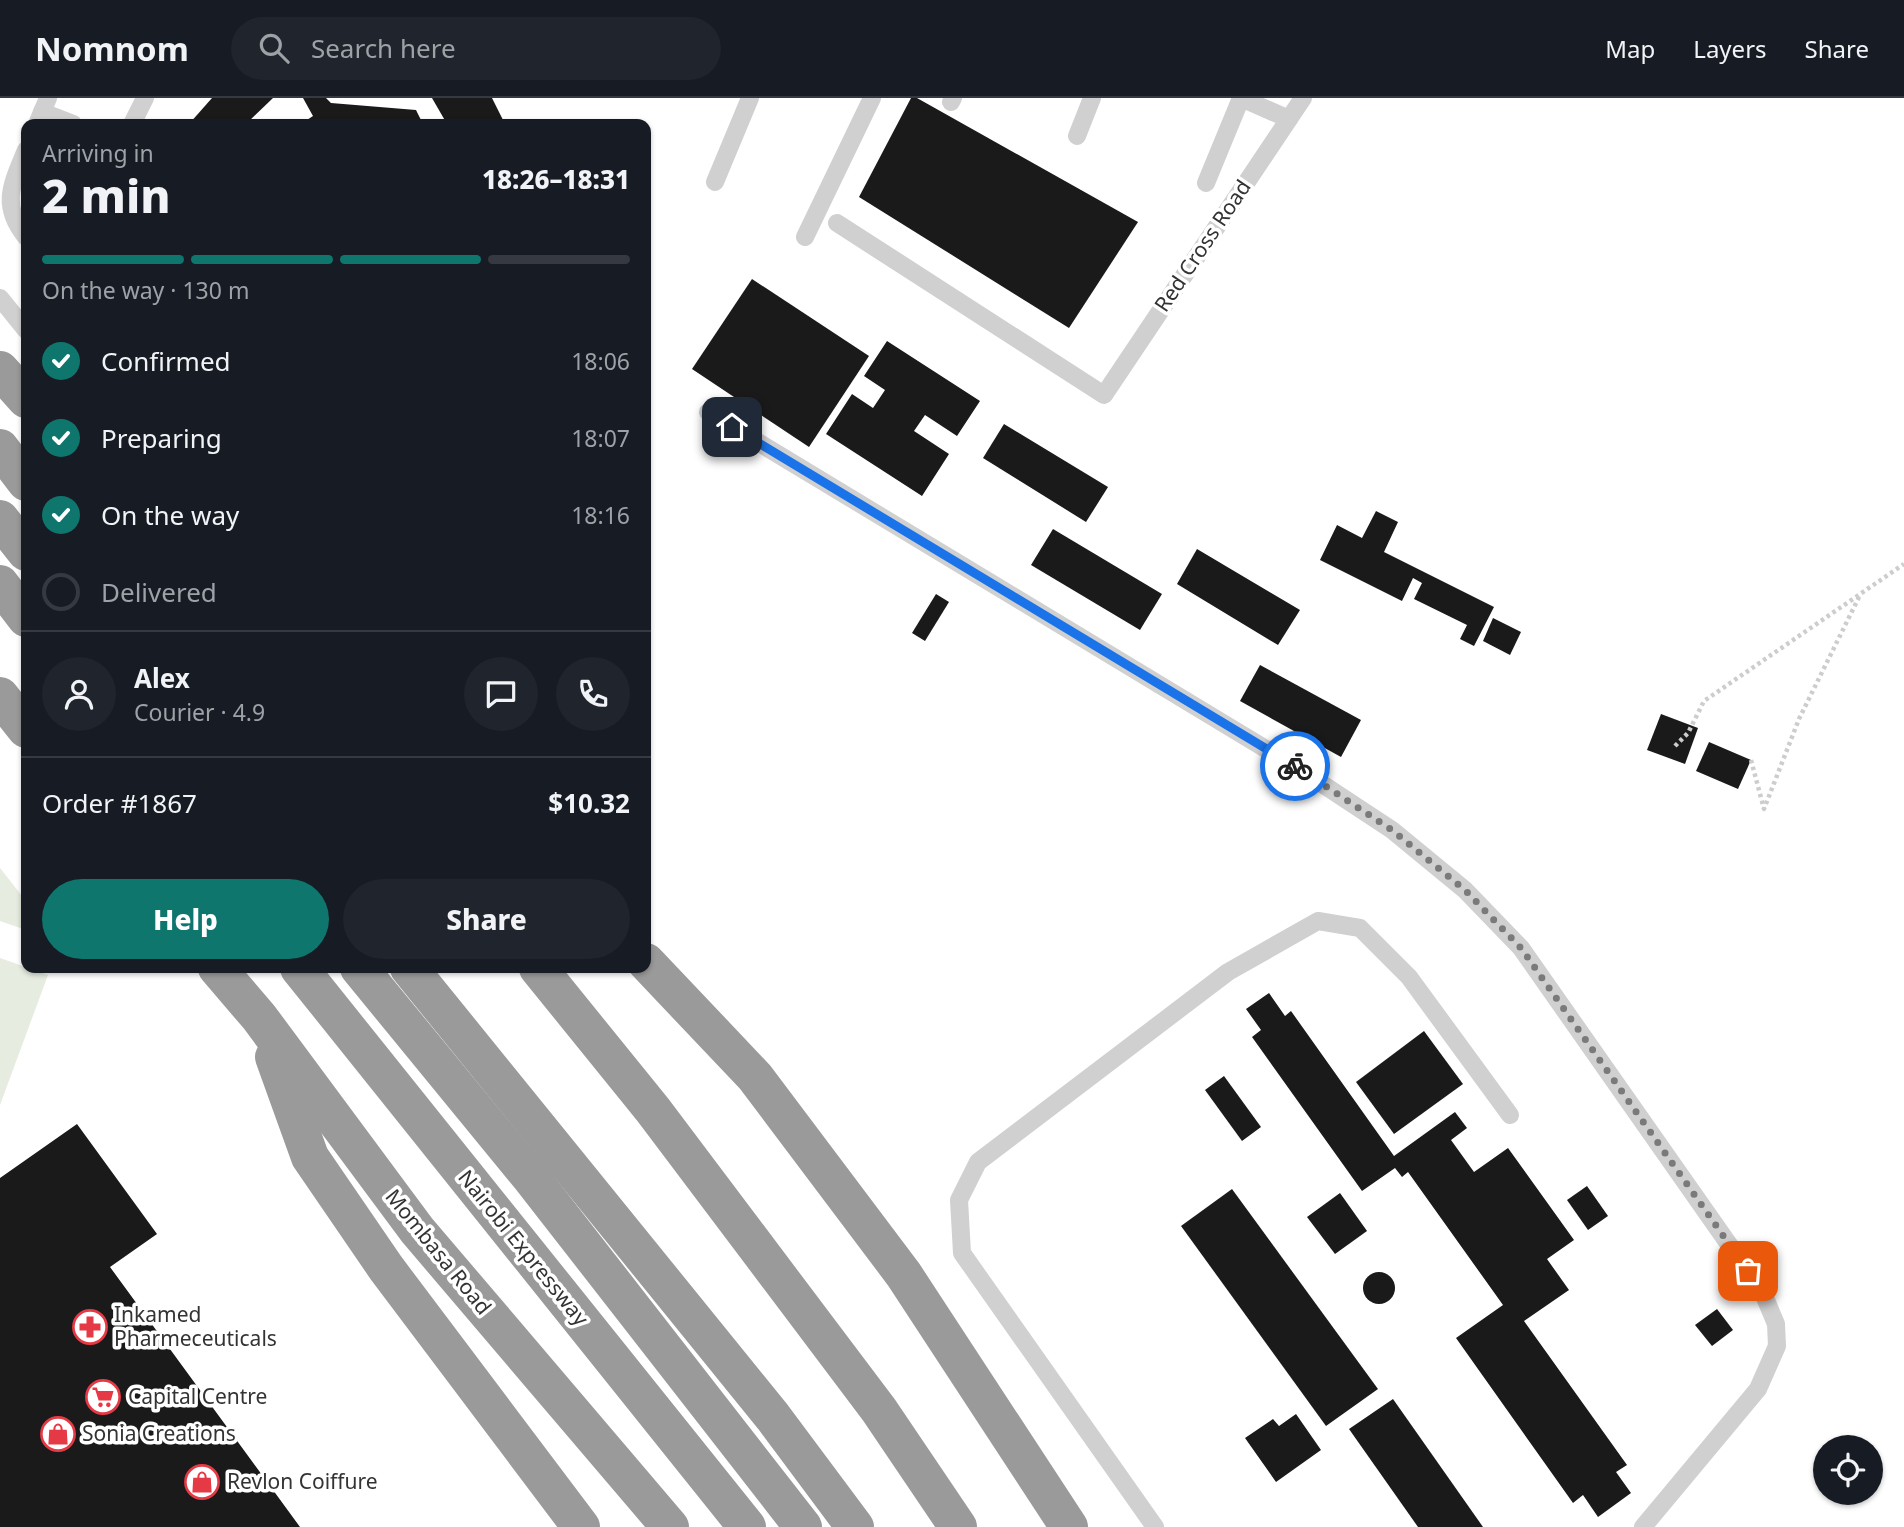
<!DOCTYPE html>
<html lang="en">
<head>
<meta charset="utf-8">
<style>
	:root { --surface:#171b24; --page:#20242c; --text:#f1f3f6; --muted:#9ea1a6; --line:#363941; --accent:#0f766e }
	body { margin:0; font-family:"Noto Sans",sans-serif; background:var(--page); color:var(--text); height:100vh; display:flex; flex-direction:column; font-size:26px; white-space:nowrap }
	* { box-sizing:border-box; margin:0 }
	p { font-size:23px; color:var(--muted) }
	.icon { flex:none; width:38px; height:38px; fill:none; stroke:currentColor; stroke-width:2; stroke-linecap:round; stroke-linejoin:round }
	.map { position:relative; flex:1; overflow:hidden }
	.drawer { position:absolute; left:21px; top:21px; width:630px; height:854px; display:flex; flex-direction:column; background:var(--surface); border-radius:14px; box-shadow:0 2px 5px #0004 }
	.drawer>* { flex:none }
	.tools { position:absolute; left:1813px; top:1337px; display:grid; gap:14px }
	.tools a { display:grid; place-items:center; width:70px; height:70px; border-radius:50%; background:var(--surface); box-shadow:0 2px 5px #0004; font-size:35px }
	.pin { position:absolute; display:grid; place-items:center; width:60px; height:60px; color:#fff; margin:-30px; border-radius:14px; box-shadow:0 4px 10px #0006 }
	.courier { position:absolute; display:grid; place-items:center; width:70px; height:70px; margin:-35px; border:5px solid #1a73e8; border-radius:50%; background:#fff; color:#222; box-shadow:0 2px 9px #0007 }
	.head em { font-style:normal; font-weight:800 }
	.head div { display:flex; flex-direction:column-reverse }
	.head { display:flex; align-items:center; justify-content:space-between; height:119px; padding:0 21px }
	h1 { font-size:46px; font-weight:800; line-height:52px }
	.bar { display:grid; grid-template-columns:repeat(4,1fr); gap:10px 7px; align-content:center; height:84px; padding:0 21px }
	.bar i { height:9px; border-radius:5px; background:var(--line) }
	.bar .current { background:var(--accent) }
	.bar p { grid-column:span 4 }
	.line { display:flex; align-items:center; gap:18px; padding:0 21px; border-top:2px solid var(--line) }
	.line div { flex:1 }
	.round { display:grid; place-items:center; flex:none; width:74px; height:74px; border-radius:37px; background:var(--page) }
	ol { padding:0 21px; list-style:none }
	li { display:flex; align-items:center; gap:21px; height:77px }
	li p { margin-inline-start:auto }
	li .icon { padding:7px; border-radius:50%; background:var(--accent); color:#fff; stroke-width:4 }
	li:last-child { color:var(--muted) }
	li i { width:38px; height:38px; border:4px solid var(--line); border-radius:50% }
	.action { display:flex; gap:14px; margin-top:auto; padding:14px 21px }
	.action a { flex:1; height:80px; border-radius:42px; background:var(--accent); color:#fff; font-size:28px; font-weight:800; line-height:80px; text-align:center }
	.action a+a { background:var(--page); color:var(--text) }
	header { display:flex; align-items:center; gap:42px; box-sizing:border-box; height:98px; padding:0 35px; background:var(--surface); border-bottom:2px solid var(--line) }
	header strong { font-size:33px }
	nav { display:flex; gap:38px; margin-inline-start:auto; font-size:24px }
	.search { width:490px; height:63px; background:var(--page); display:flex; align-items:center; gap:18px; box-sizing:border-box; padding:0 24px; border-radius:38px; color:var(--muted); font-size:26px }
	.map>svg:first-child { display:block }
	.green { fill:#e6ecdf }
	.building { fill:#1a1a1a }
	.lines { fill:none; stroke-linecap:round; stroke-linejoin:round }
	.path { stroke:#cdcdcd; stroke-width:4.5; stroke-dasharray:3.5 3.5; stroke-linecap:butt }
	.lane { stroke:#d0d0d0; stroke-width:18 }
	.highway { stroke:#9a9a9a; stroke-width:38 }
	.done { stroke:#7a7a7a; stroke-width:7; stroke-dasharray:0 12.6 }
	.route { stroke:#1a73e8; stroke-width:9 }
	.labels { text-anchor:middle; stroke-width:7; stroke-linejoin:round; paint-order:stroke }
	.street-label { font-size:21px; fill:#333; stroke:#fff }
	.poi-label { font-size:21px; fill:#333; stroke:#fff; text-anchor:start }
</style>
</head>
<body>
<header>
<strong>Nomnom</strong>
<div class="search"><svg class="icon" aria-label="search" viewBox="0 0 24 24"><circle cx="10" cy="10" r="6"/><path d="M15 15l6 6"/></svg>Search here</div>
<nav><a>Map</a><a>Layers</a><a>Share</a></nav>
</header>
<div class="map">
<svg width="1904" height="1429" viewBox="0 0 1904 1429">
	<rect width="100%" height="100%" fill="#fff"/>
	<g class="green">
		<path d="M0,770L26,803V832L0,823Z"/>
		<path d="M0,860L48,877L0,1007Z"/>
	</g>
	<g class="building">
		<path d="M212,0H273L246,26H189Z"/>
		<path d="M303,0H326L331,5L416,12L423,26H301L313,18Z"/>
		<path d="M432,0H492L505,26H447Z"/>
		<path d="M911,0H917L1138,124L1069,230L859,99Z"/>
		<path d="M752,181L869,258L809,349L692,271Z"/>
		<path d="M887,243L980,303L957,338L925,317L914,333L949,356L922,398L826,336L852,296L873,310L885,292L864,278Z"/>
		<path d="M1004,326L1108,389L1086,424L983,360Z"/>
		<path d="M1376,413L1398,424L1384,454L1494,509L1474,548L1460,541L1467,527L1414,501L1422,485L1413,480L1402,503L1320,462L1337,427L1362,440Z"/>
		<path d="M1053,431L1162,496L1140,532L1031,467Z"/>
		<path d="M1197,451L1300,512L1278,547L1177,486Z"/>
		<path d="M936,496L949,504L925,543L912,535Z"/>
		<path d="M1493,520L1521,534L1510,557L1483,543Z"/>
		<path d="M1260,567L1361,622L1341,659L1240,603Z"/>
		<path d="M1661,616L1698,630L1685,666L1647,652Z"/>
		<path d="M1709,644L1751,662L1738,691L1696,673Z"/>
		<path d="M1269,895L1285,918L1291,913L1394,1058L1455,1014L1467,1030L1451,1042L1474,1074L1508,1050L1574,1142L1547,1161L1569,1192L1524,1223L1627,1367L1616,1374L1631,1395L1598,1419L1583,1397L1573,1405L1456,1240L1503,1207L1408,1074L1402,1079L1395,1070L1362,1093L1252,939L1261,932L1246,911Z"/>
		<path d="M1424,933L1463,986L1394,1036L1356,984Z"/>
		<path d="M1224,978L1261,1029L1242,1043L1205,992Z"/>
		<path d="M77,1026L157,1136L110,1169L300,1429H0V1080Z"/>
		<path d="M1587,1088L1608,1118L1588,1132L1567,1102Z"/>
		<path d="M1232,1091L1378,1291L1326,1328L1181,1128Z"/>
		<path d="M1340,1095L1367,1133L1335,1156L1307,1119Z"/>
		<circle cx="1379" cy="1190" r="16"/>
		<path d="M1717,1211L1733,1232L1712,1248L1695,1227Z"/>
		<path d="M1393,1301L1483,1429H1418L1349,1331Z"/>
		<path d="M1296,1316L1321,1352L1276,1384L1245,1340L1273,1321L1279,1328Z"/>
	</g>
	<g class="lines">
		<g class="path">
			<path d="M1675,648L1688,635L1704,603L1904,466"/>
			<path d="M1751,662L1764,711L1799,621L1860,497"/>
		</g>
		<g class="lane">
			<path d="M951,4L953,0"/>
			<path d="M42,14L73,26"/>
			<path d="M37,26L48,0"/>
			<path d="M132,26L145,0"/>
			<path d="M1077,38L1092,0"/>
			<path d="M26,52C12,86 0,107 26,139"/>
			<path d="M715,84L750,0"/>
			<path d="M1206,85L1241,0L1289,21"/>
			<path d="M837,125L1104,297L1303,0"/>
			<path d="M805,139L872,0"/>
			<path d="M0,200L26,232"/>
			<path d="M708,314L1304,674L1392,732L1465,792L1521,850L1763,1195L1776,1226L1777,1248L1758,1291L1643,1429"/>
			<path d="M1155,1429L962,1155L959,1102L978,1064L1228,874L1318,823L1360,830L1409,879L1510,1017"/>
		</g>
		<g class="highway">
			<path d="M0,272L26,301"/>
			<path d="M0,350L26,384"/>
			<path d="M0,421L26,454"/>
			<path d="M0,486L26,520"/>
			<path d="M0,598L26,631"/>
			<path d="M646,864L755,979L904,1177L1069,1429"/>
			<path d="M217,870L259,919L417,1132L670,1429"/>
			<path d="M299,870L747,1429"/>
			<path d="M359,870L532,1081L803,1429"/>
			<path d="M409,870L773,1319L855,1429"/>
			<path d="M538,870L653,1012L879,1312L958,1429"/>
			<path d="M274,959L310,1059L386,1170L581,1429"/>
		</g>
	</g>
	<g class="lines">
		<path class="done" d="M1295,668L1392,732L1465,792L1521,850L1748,1173"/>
		<path class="route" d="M732,329L1295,668"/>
	</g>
	<defs>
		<g id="pharmacy-ring" transform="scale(1.75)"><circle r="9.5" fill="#fff" stroke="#e63946" stroke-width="1.5"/><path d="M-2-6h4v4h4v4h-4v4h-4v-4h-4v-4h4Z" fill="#e63946"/></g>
		<g id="supermarket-ring" transform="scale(1.75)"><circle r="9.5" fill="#fff" stroke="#e63946" stroke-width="1.5"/><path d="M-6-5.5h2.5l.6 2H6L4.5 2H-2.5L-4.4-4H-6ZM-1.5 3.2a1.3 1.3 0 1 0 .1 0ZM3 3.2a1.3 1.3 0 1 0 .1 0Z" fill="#e63946"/></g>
		<g id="shop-ring" transform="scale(1.75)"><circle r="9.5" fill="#fff" stroke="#e63946" stroke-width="1.5"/><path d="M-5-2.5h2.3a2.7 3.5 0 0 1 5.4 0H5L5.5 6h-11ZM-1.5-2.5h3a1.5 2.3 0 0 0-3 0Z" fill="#e63946"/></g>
	</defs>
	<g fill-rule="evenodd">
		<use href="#pharmacy-ring" x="90" y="1229"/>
		<use href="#supermarket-ring" x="103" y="1299"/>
		<use href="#shop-ring" x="58" y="1336"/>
		<use href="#shop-ring" x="202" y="1384"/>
	</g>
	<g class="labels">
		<g class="street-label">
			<text transform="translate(1203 148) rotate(-56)" y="7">Red Cross Road</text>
			<text transform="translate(523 1150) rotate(51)" y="7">Nairobi Expressway</text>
			<text transform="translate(438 1154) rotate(51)" y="7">Mombasa Road</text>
		</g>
		<g class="poi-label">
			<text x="114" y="1224">Inkamed<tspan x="114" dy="24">Pharmeceuticals</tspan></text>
			<text x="128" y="1306">Capital Centre</text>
			<text x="82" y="1343">Sonia Creations</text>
			<text x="227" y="1391">Revlon Coiffure</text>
		</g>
	</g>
</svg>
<div class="tools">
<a><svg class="icon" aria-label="locate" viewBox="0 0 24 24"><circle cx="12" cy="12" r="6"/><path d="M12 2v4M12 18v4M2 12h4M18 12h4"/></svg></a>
</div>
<div class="pin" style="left:1748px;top:1173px;background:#ea580c"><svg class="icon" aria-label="bag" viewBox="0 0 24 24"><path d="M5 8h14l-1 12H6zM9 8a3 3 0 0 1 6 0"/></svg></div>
<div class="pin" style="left:732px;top:329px;background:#1f2937"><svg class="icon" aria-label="home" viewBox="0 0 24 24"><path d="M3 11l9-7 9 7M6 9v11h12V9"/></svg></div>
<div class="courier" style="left:1295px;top:668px"><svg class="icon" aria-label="bike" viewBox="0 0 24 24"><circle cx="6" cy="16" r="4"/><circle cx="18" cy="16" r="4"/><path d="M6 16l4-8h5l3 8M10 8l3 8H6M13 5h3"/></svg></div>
<section class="drawer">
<div class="head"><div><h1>2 min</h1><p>Arriving in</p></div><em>18:26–18:31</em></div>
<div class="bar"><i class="current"></i><i class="current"></i><i class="current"></i><i></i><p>On the way · 130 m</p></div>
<ol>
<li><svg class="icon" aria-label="check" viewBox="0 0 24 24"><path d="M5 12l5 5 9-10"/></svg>Confirmed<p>18:06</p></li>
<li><svg class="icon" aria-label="check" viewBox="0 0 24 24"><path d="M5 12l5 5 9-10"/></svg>Preparing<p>18:07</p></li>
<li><svg class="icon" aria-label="check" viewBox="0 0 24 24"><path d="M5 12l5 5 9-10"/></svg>On the way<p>18:16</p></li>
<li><i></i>Delivered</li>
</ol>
<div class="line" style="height:126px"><a class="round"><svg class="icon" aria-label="person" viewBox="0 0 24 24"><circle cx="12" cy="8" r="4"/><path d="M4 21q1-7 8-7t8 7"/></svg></a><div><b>Alex</b><p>Courier · 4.9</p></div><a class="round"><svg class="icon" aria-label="chat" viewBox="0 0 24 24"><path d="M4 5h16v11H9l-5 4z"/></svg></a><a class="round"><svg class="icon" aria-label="phone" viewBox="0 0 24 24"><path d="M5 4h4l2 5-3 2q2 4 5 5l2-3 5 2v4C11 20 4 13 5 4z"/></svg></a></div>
<div class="line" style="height:91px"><div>Order #1867</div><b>$10.32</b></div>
<div class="action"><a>Help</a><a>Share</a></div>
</section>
</div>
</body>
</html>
